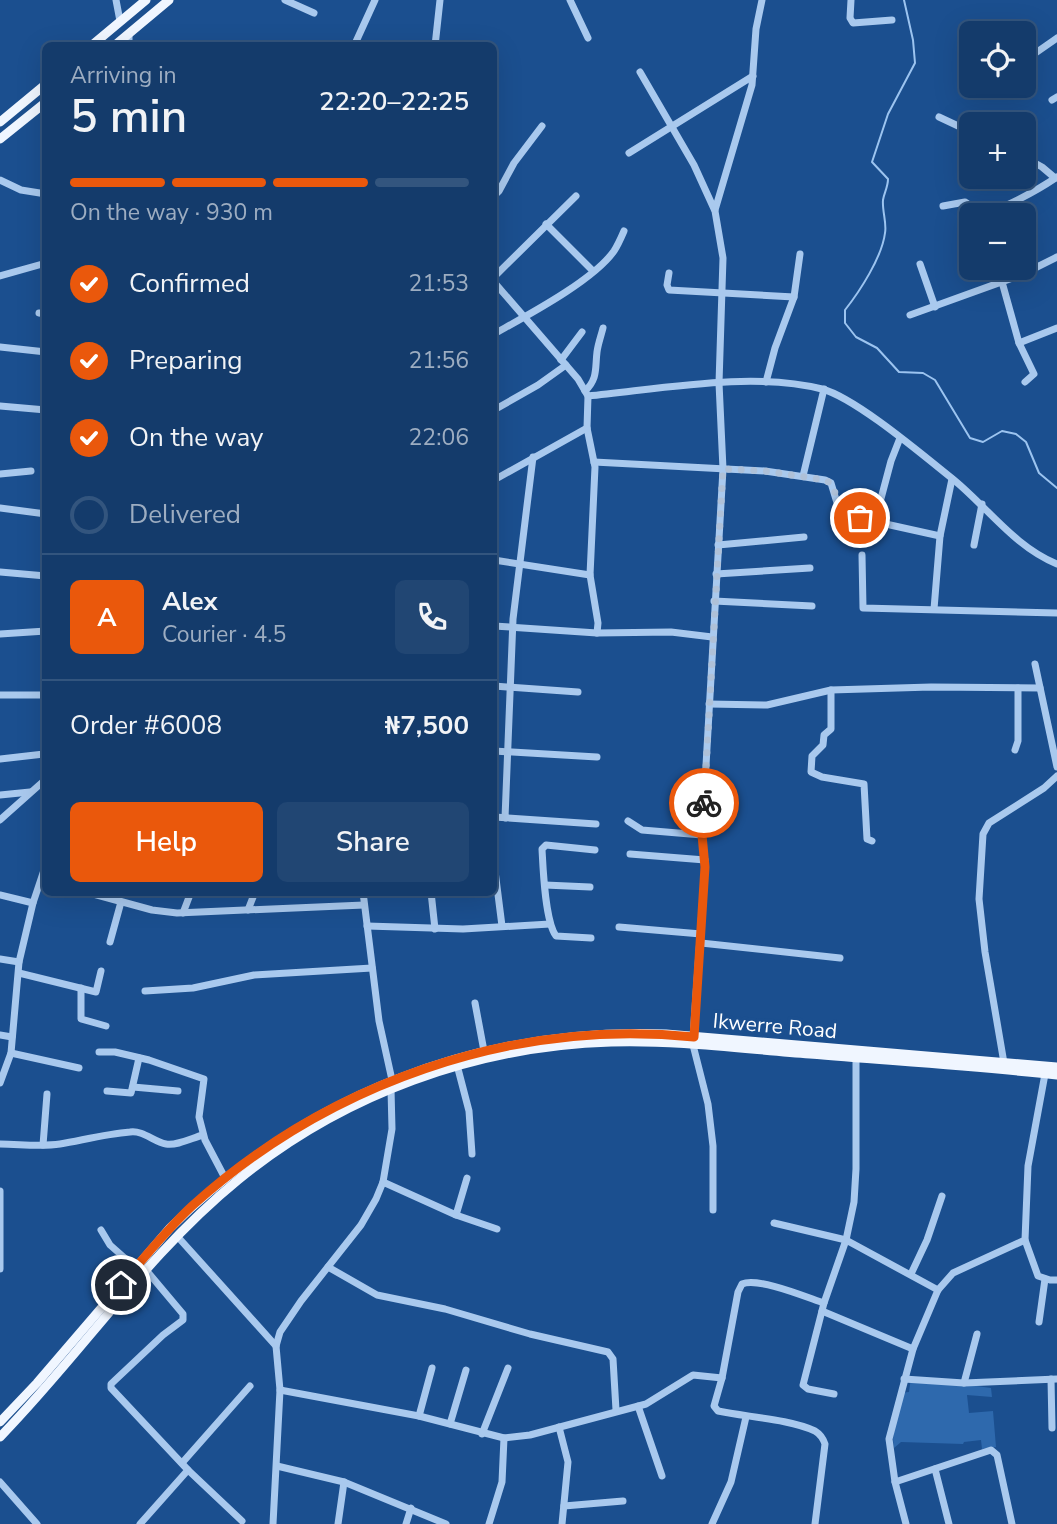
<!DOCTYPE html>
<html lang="en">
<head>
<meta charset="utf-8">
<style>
	:root { --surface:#143b6b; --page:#214673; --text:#f1f3f6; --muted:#9dadc1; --line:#33557e; --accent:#ea580c }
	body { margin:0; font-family:"Nunito Sans",sans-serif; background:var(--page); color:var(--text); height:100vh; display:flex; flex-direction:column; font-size:26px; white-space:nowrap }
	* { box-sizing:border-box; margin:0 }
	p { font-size:23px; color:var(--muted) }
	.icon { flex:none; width:38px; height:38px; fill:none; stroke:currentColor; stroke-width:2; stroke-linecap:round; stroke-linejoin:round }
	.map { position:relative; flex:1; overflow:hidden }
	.details { position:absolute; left:42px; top:42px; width:455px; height:854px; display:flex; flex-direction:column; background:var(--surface); border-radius:10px; box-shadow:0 7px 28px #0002,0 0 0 2px var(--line) }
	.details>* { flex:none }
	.buttons { position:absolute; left:959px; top:21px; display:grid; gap:14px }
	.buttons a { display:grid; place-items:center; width:77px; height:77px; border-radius:10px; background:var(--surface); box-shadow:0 7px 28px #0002,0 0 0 2px var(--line); font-size:35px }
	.pin { position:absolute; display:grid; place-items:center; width:60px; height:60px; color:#fff; margin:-30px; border:4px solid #fff; border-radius:50%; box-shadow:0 2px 7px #0007 }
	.courier { position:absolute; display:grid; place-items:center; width:70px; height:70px; margin:-35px; border:5px solid #ea580c; border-radius:50%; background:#fff; color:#222; box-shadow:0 2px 9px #0007 }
	.summary em { font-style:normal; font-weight:600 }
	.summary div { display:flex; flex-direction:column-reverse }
	.summary { display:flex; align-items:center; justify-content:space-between; height:119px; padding:0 28px }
	h1 { font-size:46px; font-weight:600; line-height:52px }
	.bar { display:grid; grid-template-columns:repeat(4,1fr); gap:10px 7px; align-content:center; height:84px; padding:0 28px }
	.bar i { height:9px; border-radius:5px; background:var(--line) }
	.bar .selected { background:var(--accent) }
	.bar p { grid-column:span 4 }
	.line { display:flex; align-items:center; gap:18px; padding:0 28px; border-top:2px solid var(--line) }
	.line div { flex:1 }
	.round { display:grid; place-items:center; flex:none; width:74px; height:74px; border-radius:10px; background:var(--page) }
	ol { padding:0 28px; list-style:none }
	li { display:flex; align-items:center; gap:21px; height:77px }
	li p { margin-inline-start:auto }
	li .icon { padding:7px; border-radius:50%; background:var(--accent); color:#fff; stroke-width:4 }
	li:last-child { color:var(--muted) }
	li i { width:38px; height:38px; border:4px solid var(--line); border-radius:50% }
	.cta { display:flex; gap:14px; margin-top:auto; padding:14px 28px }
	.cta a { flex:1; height:80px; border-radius:10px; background:var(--accent); color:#fff; font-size:28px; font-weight:600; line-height:80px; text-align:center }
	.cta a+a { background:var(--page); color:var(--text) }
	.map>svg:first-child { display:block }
	.green { fill:#2e69ad }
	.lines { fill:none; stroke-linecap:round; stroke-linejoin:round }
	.stream { stroke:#9cc4f0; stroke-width:2 }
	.minor { stroke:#a9c9ee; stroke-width:7 }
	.major { stroke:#f0f6ff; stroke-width:9 }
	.done { stroke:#afc1d8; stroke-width:7; stroke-dasharray:0 12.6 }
	.route { stroke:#ea580c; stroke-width:9 }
	.labels { text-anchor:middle; stroke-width:7; stroke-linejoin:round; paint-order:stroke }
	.street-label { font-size:21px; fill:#fff; stroke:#1b4f8f }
</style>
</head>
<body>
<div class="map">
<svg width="1057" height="1524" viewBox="0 0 1057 1524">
	<rect width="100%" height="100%" fill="#1b4f8f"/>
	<path class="green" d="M911,1377L991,1388L992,1397L967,1395L969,1413L993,1411L996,1447L982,1449L981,1440L964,1442L963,1444L901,1442L894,1448L893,1439L900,1393L909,1392Z"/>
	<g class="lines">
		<path class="stream" d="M904,0L913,40L915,63L888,114L872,162L888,179C888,187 884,193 883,200C882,211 887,223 885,233C882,257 860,291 845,310V323L856,337L877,348L899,372L923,373L935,380L970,438L983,442L1002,431L1016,434L1026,442L1039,473L1057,488"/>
		<g class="minor">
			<path d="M116,0L120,21"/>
			<path d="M285,0L314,13"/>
			<path d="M570,0L588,38"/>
			<path d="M851,0L850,18L853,23L892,20"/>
			<path d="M129,33V46"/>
			<path d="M354,46L375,0"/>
			<path d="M435,46L440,0"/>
			<path d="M1024,61L1057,38"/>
			<path d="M640,72L694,165L715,211L723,258L719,383L723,469L702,835L705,867L693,1037"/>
			<path d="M1052,100L1057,97"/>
			<path d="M939,117L971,132"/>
			<path d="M629,153L753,76"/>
			<path d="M1024,157L1042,167L1055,178"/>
			<path d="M0,180L21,190L46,194"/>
			<path d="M494,196L499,191L514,163L542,126"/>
			<path d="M943,206L965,202C969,204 974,211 979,212C994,216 1044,186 1057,177"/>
			<path d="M715,210L752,85L756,29L762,0"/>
			<path d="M546,224L593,271"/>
			<path d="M920,264L935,307"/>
			<path d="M669,273L667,285L669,290L794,297"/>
			<path d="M0,276L46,263"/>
			<path d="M494,277L576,196"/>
			<path d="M494,282L578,379L588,396L587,428L595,467L590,575L598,623L597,633"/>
			<path d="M1002,282L1019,343L1034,374L1025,382"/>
			<path d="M39,313L46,314"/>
			<path d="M910,315L1021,275L1057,257"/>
			<path d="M494,334C526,316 593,281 614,251C618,245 621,238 624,231"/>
			<path d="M1019,343L1057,328"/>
			<path d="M0,347L46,352"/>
			<path d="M561,360L582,332"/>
			<path d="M766,382L775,348L794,297L800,254"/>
			<path d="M585,391C598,379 595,368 597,352C598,344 601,336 603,328"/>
			<path d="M588,396C660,389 753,371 822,389C856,398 925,457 954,480C988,508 1015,547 1057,564"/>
			<path d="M0,406L46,410"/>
			<path d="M494,410L538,385L566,365"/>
			<path d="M594,462L765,471L825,480L831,483L838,506L845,515L940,536"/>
			<path d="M0,474L31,471"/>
			<path d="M803,476L824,389"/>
			<path d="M494,480L587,428"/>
			<path d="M0,508L46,514"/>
			<path d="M875,521L891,461L900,438"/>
			<path d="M718,545L804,537"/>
			<path d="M974,545L982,504"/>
			<path d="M862,555L863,608L1057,613"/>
			<path d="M494,560L590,575"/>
			<path d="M0,572L46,576"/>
			<path d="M716,574L810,568"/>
			<path d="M714,601L812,606"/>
			<path d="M934,609L940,536L952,479"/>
			<path d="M494,626L597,633L671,632L712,637"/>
			<path d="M0,634L46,631"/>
			<path d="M1035,664L1057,767"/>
			<path d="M494,686L578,692"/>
			<path d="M831,690V729L824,735L823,745L812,756L811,772L822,777L864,784L867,839L872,841"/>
			<path d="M0,695H46"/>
			<path d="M709,704L767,705L831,690L931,687L1040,688"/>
			<path d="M46,715V759"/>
			<path d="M1015,750L1018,741V688"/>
			<path d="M494,751L597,757"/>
			<path d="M0,759L44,754"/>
			<path d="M0,795L30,792"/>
			<path d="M494,817L596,824"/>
			<path d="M505,818L513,619L533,457"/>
			<path d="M0,820L46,779"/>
			<path d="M628,821L642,830L702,835"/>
			<path d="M630,854L705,860"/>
			<path d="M494,863L502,926"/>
			<path d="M545,885L590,887"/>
			<path d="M86,892L152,910L177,913L364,905"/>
			<path d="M363,892L379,1021L392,1080"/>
			<path d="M431,892L435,929"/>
			<path d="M0,895L33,903"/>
			<path d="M248,910L255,892"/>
			<path d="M183,913L191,892"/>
			<path d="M367,926L463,929L550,924"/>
			<path d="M619,927L701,934"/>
			<path d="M591,938L556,936C545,921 543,868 542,849L546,845L595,850"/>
			<path d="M110,942L121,902"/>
			<path d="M701,943L840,958"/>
			<path d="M0,959L19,962"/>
			<path d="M19,973L96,992L101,971"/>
			<path d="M81,988V1019L106,1026"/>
			<path d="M145,991L193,988L254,975L372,968"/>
			<path d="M475,1003L484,1051"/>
			<path d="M0,1035L12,1037"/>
			<path d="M693,1045L708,1104L713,1146V1210"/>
			<path d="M99,1052H115L149,1060L204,1079L199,1117L205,1140L225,1178"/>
			<path d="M11,1053L79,1068"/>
			<path d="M1004,1063L985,952L979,899L983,834L989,823L1044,788L1057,776"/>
			<path d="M457,1065L469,1111L472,1154"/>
			<path d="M0,1083L11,1053L19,962L33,903L46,864"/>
			<path d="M133,1087L178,1091"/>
			<path d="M107,1091L131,1093L139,1058"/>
			<path d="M0,1144C19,1144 41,1147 60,1144C83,1140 106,1134 130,1132C143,1130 154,1142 166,1144C177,1146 192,1138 203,1135"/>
			<path d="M43,1145L47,1094"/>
			<path d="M383,1182L456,1215L497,1229"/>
			<path d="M0,1191V1269"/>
			<path d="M456,1215L467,1178"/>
			<path d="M774,1223L846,1240L938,1290"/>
			<path d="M101,1230L110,1245L136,1268"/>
			<path d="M177,1236L276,1346"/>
			<path d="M1025,1240L1038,1276L1050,1280H1057"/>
			<path d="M328,1267L377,1295L445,1309L530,1334L608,1352L613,1359L616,1410"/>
			<path d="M911,1274L927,1240L942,1196"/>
			<path d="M822,1311L913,1349"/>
			<path d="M1039,1322L1045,1279"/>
			<path d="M722,1378L714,1406L718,1411C746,1417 789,1419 815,1431C820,1434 823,1438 825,1444L815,1524"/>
			<path d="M904,1379L964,1383L1057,1379"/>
			<path d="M1051,1379L1052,1428"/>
			<path d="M964,1383L977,1334"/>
			<path d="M280,1390L419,1416L504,1438L530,1435L646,1404L693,1375L722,1378L738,1292L742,1284C758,1277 806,1297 824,1303"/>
			<path d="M834,1394L808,1389L803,1385L824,1303L846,1240L854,1202L856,1169V1058"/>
			<path d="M638,1406L662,1476"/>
			<path d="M419,1416L432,1368"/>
			<path d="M450,1424L466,1370"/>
			<path d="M559,1427L568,1462L562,1524"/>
			<path d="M482,1434L508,1368"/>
			<path d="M182,1463L250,1386"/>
			<path d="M277,1466L344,1482L446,1524"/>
			<path d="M935,1469L949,1524"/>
			<path d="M188,1470L242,1521"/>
			<path d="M0,1482L37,1524"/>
			<path d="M895,1482L991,1450L997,1455L1012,1524"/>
			<path d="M564,1506L623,1501"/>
			<path d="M140,1524L188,1470L111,1388V1384L163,1335L183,1320V1314L146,1270"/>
			<path d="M273,1524L280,1390L276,1346L280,1332L301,1301L361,1225L376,1199L383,1182L392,1129L391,1089"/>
			<path d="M338,1524L344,1482"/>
			<path d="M406,1524L411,1508"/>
			<path d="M489,1524L502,1482L504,1438"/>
			<path d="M712,1524L731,1482L746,1417"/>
			<path d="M906,1524L895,1482L889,1439L913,1349L938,1290L953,1273L1025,1240L1028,1166L1045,1074"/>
		</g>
		<g class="major">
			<path d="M91,46L146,0"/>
			<path d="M114,46L169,0"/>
			<path d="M0,122L46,84"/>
			<path d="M0,139L46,102"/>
			<path d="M0,1422L37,1383L170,1228C304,1096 477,1027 666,1034L1057,1067"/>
			<path d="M0,1437C82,1353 147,1254 238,1180C343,1094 476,1046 611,1042C677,1040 744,1049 810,1054C892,1061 975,1066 1057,1075"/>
		</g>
	</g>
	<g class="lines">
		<path class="done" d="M704,803L723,469L765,471L825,480C837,485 835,501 841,512L860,518"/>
		<path class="route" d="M121,1285C144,1258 166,1230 192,1206C327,1084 511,1018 694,1037L705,867L702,835L704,803"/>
	</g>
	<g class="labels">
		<g class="street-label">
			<text transform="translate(775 1026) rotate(5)" y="7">Ikwerre Road</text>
		</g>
	</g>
</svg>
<div class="buttons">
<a><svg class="icon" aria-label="locate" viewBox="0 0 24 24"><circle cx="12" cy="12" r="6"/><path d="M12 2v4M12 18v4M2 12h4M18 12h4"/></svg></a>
<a>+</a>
<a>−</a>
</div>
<div class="pin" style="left:860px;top:518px;background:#ea580c"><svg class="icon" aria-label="bag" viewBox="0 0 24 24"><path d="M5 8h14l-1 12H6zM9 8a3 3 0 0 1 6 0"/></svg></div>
<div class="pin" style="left:121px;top:1285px;background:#1f2937"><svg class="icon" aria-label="home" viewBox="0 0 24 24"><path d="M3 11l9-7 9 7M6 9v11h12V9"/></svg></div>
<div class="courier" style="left:704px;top:803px"><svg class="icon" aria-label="bike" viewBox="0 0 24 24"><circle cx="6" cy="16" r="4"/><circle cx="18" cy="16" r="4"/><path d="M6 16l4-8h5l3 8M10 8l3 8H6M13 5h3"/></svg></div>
<section class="details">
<div class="summary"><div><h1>5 min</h1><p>Arriving in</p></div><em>22:20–22:25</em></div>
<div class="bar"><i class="selected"></i><i class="selected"></i><i class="selected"></i><i></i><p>On the way · 930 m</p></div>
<ol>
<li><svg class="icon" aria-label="check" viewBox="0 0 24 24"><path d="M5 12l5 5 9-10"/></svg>Confirmed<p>21:53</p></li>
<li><svg class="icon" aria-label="check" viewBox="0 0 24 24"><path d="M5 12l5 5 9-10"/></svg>Preparing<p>21:56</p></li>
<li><svg class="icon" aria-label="check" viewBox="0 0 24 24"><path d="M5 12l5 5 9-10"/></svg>On the way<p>22:06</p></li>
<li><i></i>Delivered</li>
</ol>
<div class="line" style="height:126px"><b class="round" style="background:var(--accent);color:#fff">A</b><div><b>Alex</b><p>Courier · 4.5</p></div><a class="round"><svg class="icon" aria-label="phone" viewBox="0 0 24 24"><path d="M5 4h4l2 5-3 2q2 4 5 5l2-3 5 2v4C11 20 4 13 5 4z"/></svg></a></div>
<div class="line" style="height:91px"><div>Order #6008</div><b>₦7,500</b></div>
<div class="cta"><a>Help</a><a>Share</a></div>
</section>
</div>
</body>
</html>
